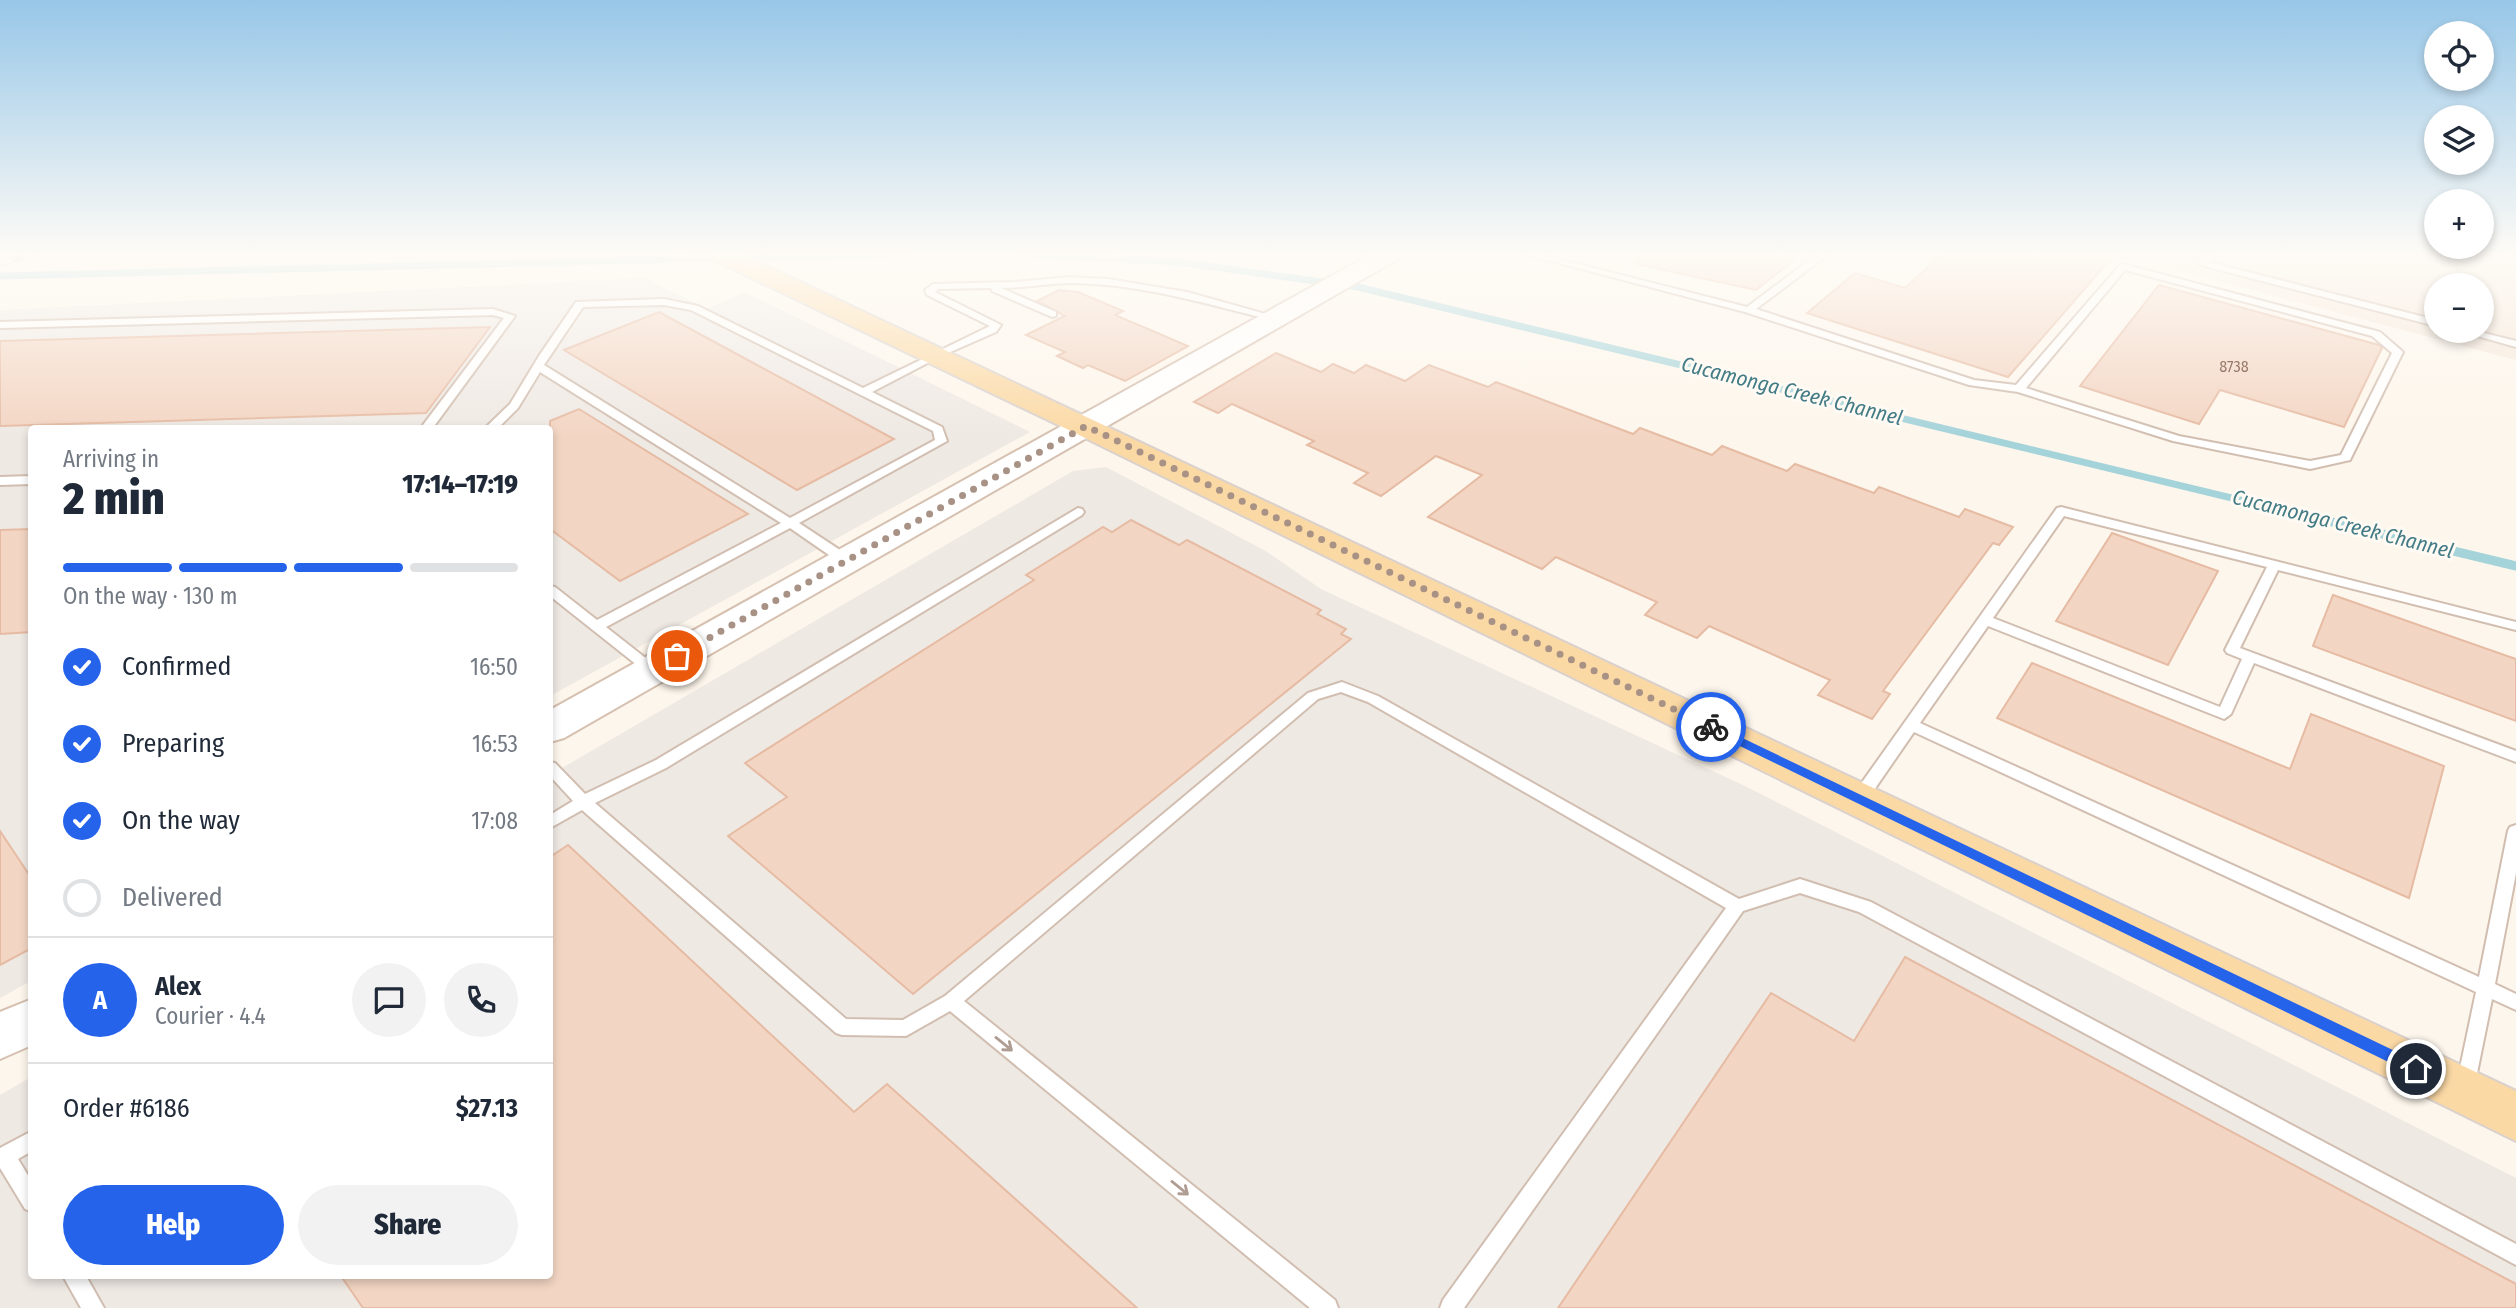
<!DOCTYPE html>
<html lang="en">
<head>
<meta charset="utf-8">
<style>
	:root { --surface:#fff; --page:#f2f2f3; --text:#1f2937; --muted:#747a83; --line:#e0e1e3; --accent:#2563eb }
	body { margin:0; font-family:"Fira Sans Condensed",sans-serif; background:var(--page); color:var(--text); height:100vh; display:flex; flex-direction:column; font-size:26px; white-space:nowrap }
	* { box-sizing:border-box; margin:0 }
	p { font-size:23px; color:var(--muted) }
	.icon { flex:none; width:38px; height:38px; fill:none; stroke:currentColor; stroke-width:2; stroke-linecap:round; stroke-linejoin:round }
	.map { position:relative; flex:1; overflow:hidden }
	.drawer { position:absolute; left:28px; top:425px; width:525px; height:854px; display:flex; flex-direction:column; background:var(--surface); border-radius:7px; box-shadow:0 4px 10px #0003 }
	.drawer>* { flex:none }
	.tools { position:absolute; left:2424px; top:21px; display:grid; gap:14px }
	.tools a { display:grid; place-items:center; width:70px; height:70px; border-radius:50%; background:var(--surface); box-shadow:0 4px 10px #0003; font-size:35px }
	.pin { position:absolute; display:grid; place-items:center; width:60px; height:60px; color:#fff; margin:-30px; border:4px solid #fff; border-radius:50%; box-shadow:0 2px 7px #0007 }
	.courier { position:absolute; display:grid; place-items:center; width:70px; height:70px; margin:-35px; border:5px solid #2563eb; border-radius:50%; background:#fff; color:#222; box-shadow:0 2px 9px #0007 }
	.head em { font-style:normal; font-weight:800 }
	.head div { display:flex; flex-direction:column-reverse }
	.head { display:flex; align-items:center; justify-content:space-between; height:119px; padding:0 35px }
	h1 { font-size:46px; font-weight:800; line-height:52px }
	.bar { display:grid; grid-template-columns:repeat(4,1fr); gap:10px 7px; align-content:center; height:84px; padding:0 35px }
	.bar i { height:9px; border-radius:5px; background:var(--line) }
	.bar .active { background:var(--accent) }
	.bar p { grid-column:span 4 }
	.line { display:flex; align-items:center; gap:18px; padding:0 35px; border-top:2px solid var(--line) }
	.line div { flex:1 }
	.round { display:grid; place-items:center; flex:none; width:74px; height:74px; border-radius:37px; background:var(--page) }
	ol { padding:0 35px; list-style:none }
	li { display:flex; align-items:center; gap:21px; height:77px }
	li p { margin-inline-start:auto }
	li .icon { padding:7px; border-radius:50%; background:var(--accent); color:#fff; stroke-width:4 }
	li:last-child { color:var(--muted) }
	li i { width:38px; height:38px; border:4px solid var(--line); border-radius:50% }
	.action { display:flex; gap:14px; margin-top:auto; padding:14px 35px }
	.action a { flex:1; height:80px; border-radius:42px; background:var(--accent); color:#fff; font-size:28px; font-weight:800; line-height:80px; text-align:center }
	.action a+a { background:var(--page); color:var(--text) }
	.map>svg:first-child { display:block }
	.residential { fill:#f5e8da; fill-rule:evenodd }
	.industrial { fill:#efe9e4 }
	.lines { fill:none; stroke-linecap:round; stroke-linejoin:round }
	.stream-far1 { stroke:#a5d3da; stroke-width:7 }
	.stream { stroke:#a5d3da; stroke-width:9 }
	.building { fill:#f3d5c3; stroke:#e6bba3; stroke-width:2 }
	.lane-casing { stroke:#d1beb0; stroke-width:4 }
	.secondary-casing { stroke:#d6c0b0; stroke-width:4 }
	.primary-casing { stroke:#dad1cd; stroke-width:4 }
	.lane { fill:#fff; fill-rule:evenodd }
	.secondary { fill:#fff; fill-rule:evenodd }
	.primary { fill:#fbd9a5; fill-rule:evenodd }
	.rail-casing { stroke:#b9a8c9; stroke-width:6 }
	.rail { stroke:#fffaf3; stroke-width:4.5; stroke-dasharray:12; stroke-linecap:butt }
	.oneway { stroke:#af9d94 }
	.route { fill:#2563eb }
	.done { stroke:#a89285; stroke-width:7; stroke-dasharray:0 12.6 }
	.labels { text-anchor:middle; stroke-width:6; stroke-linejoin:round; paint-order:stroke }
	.far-number-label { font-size:16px; fill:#987a6a }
	.far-water-label { font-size:21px; font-style:italic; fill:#437c86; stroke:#fffaf3 }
</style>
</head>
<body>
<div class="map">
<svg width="2516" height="1308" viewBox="0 0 2516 1308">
	<rect width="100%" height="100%" fill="#fdf6ec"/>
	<path class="residential" d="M2163,254H2516V360L2154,264ZM2436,285H2482V331H2436Z"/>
	<g class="industrial">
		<path d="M645,278L707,309L745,292L1030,432L550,696V429H32L31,981L0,998V310Z"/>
		<path d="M1106,467L1264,550L1321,589L1747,787L2516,1178V1308H0V1095L31,1077L32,1276H550V775L1073,471Z"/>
	</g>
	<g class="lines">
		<g class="stream-far1">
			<path d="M1019,254L1179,262L1358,287L2298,514"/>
			<path d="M739,258L909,254"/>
			<path d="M0,276L721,258"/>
		</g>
		<path class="stream" d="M2291,512L2516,566"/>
	</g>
	<g class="building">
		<path d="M1637,254H1802L1756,290L1636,264Z"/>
		<path d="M1942,254H2115L2008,377L1807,313L1855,273L1905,288Z"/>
		<path d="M2159,285L2379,345L2382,348L2344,427L2220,390L2199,424L2080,386Z"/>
		<path d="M1059,290L1078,292L1123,311L1115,315L1188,346L1125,381L1088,365L1083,368L1057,356L1065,352L1026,335L1065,316L1037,301Z"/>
		<path d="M659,312L894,439L797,490L564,350Z"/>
		<path d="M490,327L426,413L0,426V341Z"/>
		<path d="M1276,353L1321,372L1333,364L1354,373L1366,365L1405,381L1429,365L1488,387L1496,382L1633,434L1640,428L1712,455L1722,446L1787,471L1795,464L1874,493L1879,487L1959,517L1965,509L2013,527L1999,545L1993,543L1883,691L1890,694L1872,719L1818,695L1830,680L1709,626L1697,638L1645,615L1657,602L1556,557L1542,569L1428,517L1482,475L1436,456L1381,496L1354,483L1368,473L1307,445L1314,441L1232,404L1218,413L1194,402Z"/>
		<path d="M579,409L748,514L620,581L550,529V421Z"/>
		<path d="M1131,520L1179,545L1187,540L1321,610L1317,614L1346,629L1341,634L1351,639L913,994L728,836L787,797L745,763L1034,580L1026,575L1103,527L1112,532Z"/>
		<path d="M32,529V632L0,634V530Z"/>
		<path d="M2112,533L2218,571L2168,665L2056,621Z"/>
		<path d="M2333,595L2516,659V721L2313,646Z"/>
		<path d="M2032,663L2290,769L2311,714L2444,766L2409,898L1997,718Z"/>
		<path d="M0,831L32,879V948L0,965Z"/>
		<path d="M568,845L854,1112L887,1084L1137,1308H363L341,1276H550V857Z"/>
		<path d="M1905,957L2516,1284V1308H1558L1771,993L1854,1041Z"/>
	</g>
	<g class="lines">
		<g class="lane-casing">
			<g id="lane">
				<path d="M1524,254H1539L1747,307L1818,254H1829L1756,309L1974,380L2016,385L2120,265L2123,264L2380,332L2403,352L2350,460L2310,469L2173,441L2018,392L1969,385L1745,312ZM2125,270L2372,336L2392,353L2341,455L2310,461L2179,436L2026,388Z"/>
				<path d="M2205,254H2215L2209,262L2436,320V326L2200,265L2198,263Z"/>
				<path d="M1069,277L1108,279L1187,292L1280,318L1275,321C1208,304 1141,284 1072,283C1048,283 1025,288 1001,288L1056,312V316L1052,317L992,291L991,288L938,289L935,292L1001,325L996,332L939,357L872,392L942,427L947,441L799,523L852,558L853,561L852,564H842L790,528L606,627L657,667L659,670L652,675L647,673L550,596V586L555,587L597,620L781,523L540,372L518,408L497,429H484L510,404L539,356L576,302L664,299L698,306L863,388L990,326L927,295L925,290L933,284L1016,282ZM664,305L691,310L933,431L935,440L790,518L544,365L583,307Z"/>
				<path d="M493,309L515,316L432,429H420L504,318L493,315L0,328V322Z"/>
				<path d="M2460,331H2476L2516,341V347Z"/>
				<path d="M32,476V484L0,485V477Z"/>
				<path d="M2061,507L2516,622V630L2278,570L2240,648L2516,751V762L2254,663L2231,714L2224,719L1988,626L1920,723L2479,977L2508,831L2510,827L2516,825V873L2495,984L2516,994V1010L2492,999L2473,1093L2466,1095L2459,1093L2456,1087L2476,992L1914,732L1865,803H1853L1851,799L1853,795L2057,508ZM2064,516L2267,567L2225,650L2227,653L2242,659L2220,707L1993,618Z"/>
				<path d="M1078,508L1082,509L1084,512L1082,515L666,768L595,803L846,1019L903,1020L945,996L1308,693L1342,682L1378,696L1739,899L1800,879L1871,902L2516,1244V1265L1859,912L1800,893L1743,911L1464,1308H1440L1443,1300L1726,908L1368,702L1341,692L1318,699L964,1001L1335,1300L1338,1308H1310L950,1011L906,1036L842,1035L836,1033L582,810L550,828V815L573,801L550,776V762L555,763L585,794L656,760Z"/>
				<path d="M32,1131V1151L18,1159L32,1182V1212L25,1209L0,1168V1148Z"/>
				<path d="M63,1276H86L104,1308H81Z"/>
			</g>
		</g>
		<g class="secondary-casing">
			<g id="secondary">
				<path d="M1371,254H1402L1398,259L564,738L550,742V710Z"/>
				<path d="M32,999V1045L0,1059V1012Z"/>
			</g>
		</g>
		<g class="primary-casing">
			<path id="primary" d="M708,254H741L2516,1091V1141L1075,433L712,259Z"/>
		</g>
		<use href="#lane" class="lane"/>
		<use href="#secondary" class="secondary"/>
		<use href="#primary" class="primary"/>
		<g class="rail-casing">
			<path id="rail" d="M0,263L36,254"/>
		</g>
		<use href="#rail" class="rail"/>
	</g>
	<defs><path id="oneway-shaft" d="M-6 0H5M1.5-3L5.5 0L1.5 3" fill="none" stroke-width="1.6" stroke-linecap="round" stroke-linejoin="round" transform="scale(1.75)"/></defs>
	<g class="oneway">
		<use href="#oneway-shaft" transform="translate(1004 1044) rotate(39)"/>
		<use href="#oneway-shaft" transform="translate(1180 1188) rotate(39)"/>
	</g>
	<linearGradient id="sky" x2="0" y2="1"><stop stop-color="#97c7e8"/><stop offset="0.58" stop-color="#fefbf6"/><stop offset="1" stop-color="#fefbf6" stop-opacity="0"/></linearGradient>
	<rect width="2516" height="437" fill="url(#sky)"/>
	<path class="route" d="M1711,723L2422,1064L2424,1069L2422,1073H2411L1707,730L1705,727Z"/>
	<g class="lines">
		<path class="done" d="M677,656L1086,426L1711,727"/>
	</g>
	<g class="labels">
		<g class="far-number-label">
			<text x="2234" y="372">8738</text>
		</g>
		<g class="far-water-label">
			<text transform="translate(1792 391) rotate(14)" y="7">Cucamonga Creek Channel</text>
			<text transform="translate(2343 524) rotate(14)" y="7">Cucamonga Creek Channel</text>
		</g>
	</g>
</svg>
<div class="tools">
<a><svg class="icon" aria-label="locate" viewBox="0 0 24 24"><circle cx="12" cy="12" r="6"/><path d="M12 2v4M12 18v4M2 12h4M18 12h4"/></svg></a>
<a><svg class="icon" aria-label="layers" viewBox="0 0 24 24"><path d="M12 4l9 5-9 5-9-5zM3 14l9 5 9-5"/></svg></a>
<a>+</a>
<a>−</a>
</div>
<div class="pin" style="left:677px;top:656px;background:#ea580c"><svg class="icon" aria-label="bag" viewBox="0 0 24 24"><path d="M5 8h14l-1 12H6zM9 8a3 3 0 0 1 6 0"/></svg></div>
<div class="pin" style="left:2416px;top:1069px;background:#1f2937"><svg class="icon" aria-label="home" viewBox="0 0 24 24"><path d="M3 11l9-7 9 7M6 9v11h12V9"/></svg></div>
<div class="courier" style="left:1711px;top:727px"><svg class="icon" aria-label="bike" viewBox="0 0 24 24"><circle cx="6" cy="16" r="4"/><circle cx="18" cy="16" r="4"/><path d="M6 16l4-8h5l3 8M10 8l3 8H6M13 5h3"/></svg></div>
<section class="drawer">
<div class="head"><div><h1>2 min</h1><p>Arriving in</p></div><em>17:14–17:19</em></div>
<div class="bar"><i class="active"></i><i class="active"></i><i class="active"></i><i></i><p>On the way · 130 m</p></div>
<ol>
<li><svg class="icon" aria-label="check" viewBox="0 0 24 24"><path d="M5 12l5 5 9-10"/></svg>Confirmed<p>16:50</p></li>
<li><svg class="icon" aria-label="check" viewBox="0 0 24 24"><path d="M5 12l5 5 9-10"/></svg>Preparing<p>16:53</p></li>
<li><svg class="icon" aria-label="check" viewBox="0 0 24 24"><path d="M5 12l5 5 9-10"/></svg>On the way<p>17:08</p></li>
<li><i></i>Delivered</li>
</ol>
<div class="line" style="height:126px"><b class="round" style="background:var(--accent);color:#fff">A</b><div><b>Alex</b><p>Courier · 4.4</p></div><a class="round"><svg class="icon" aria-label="chat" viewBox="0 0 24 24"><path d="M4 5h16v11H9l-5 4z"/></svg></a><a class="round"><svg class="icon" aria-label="phone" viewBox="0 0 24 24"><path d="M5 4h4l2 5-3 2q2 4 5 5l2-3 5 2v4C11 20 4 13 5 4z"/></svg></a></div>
<div class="line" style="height:91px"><div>Order #6186</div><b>$27.13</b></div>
<div class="action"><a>Help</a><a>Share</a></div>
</section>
</div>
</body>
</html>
